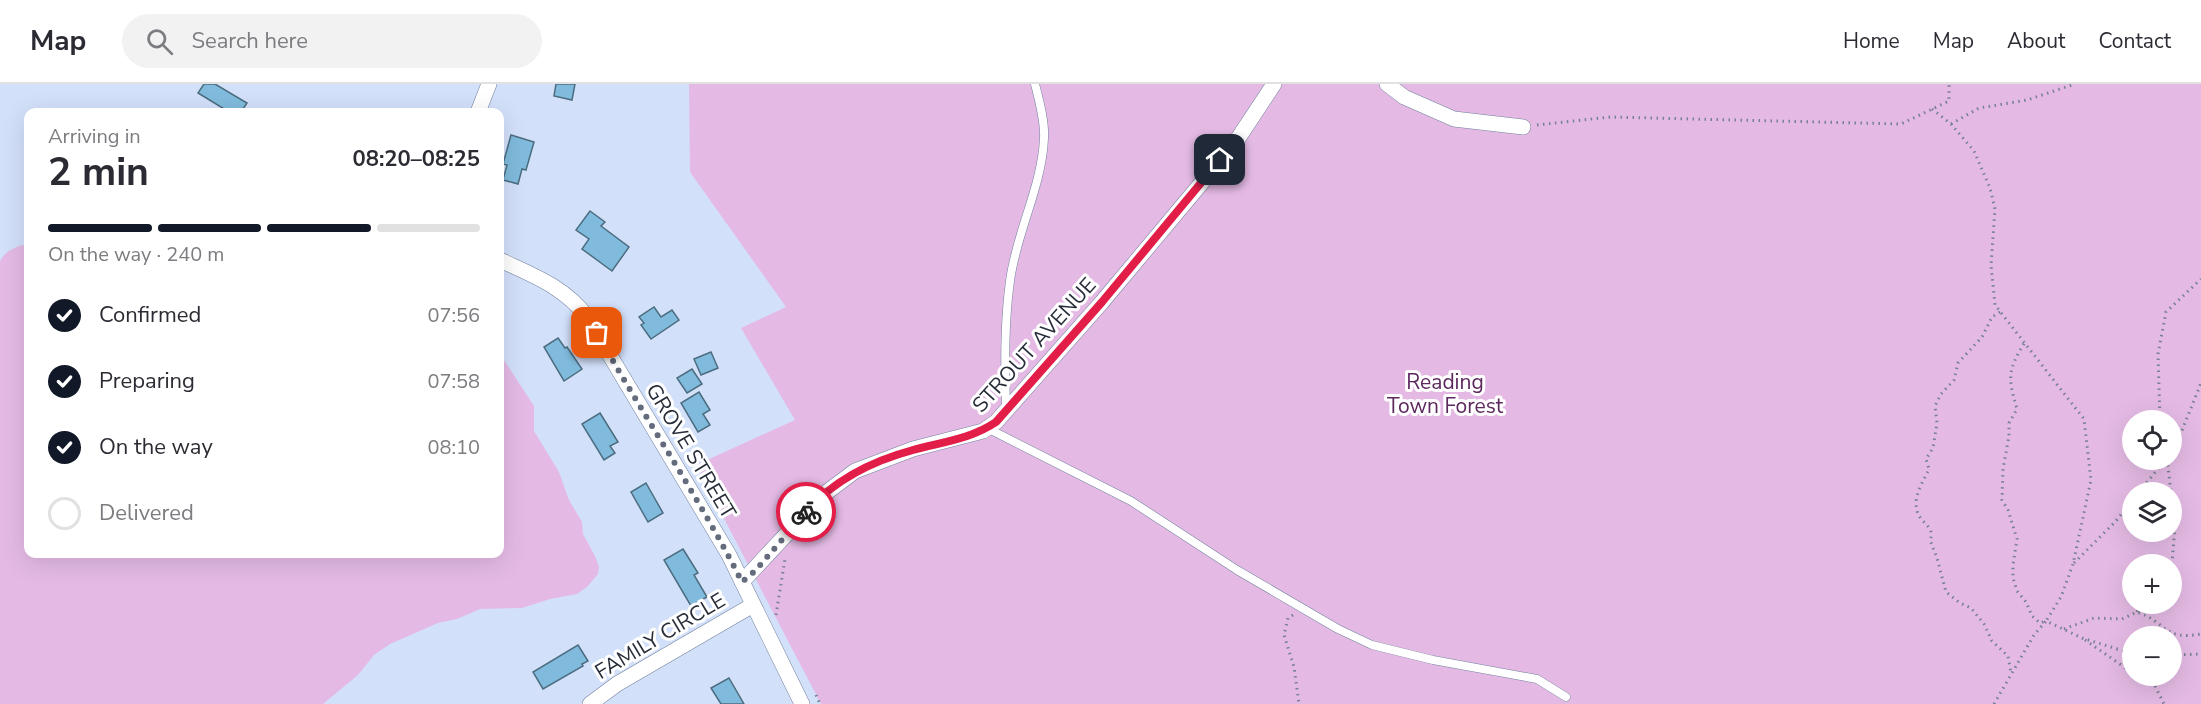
<!DOCTYPE html>
<html lang="en">
<head>
<meta charset="utf-8">
<style>
	:root { --surface:#fff; --page:#f2f2f3; --text:#2b2b33; --muted:#7c7c81; --line:#e1e1e2; --accent:#111827 }
	body { margin:0; font-family:"Nunito Sans",sans-serif; background:var(--page); color:var(--text); height:100vh; display:flex; flex-direction:column; font-size:22px; white-space:nowrap }
	* { box-sizing:border-box; margin:0 }
	p { font-size:20px; color:var(--muted) }
	.icon { flex:none; width:33px; height:33px; fill:none; stroke:currentColor; stroke-width:2; stroke-linecap:round; stroke-linejoin:round }
	.map { position:relative; flex:1; overflow:hidden }
	.drawer { position:absolute; left:24px; top:24px; width:480px; height:450px; display:flex; flex-direction:column; background:var(--surface); border-radius:12px; box-shadow:0 6px 24px #0002 }
	.drawer>* { flex:none }
	.fabs { position:absolute; left:2122px; top:326px; display:grid; gap:12px }
	.fabs a { display:grid; place-items:center; width:60px; height:60px; border-radius:50%; background:var(--surface); box-shadow:0 6px 24px #0002; font-size:30px }
	.pin { position:absolute; display:grid; place-items:center; width:51px; height:51px; color:#fff; margin:-26px; border-radius:12px; box-shadow:0 3px 9px #0006 }
	.courier { position:absolute; display:grid; place-items:center; width:60px; height:60px; margin:-30px; border:4px solid #e11d48; border-radius:50%; background:#fff; color:#222; box-shadow:0 2px 8px #0007 }
	.overview em { font-style:normal; font-weight:700 }
	.overview div { display:flex; flex-direction:column-reverse }
	.overview { display:flex; align-items:center; justify-content:space-between; height:102px; padding:0 24px }
	h1 { font-size:39px; font-weight:700; line-height:45px }
	.bar { display:grid; grid-template-columns:repeat(4,1fr); gap:9px 6px; align-content:center; height:72px; padding:0 24px }
	.bar i { height:8px; border-radius:4px; background:var(--line) }
	.bar .selected { background:var(--accent) }
	.bar p { grid-column:span 4 }
	ol { padding:0 24px; list-style:none }
	li { display:flex; align-items:center; gap:18px; height:66px }
	li p { margin-inline-start:auto }
	li .icon { padding:6px; border-radius:50%; background:var(--accent); color:#fff; stroke-width:4 }
	li:last-child { color:var(--muted) }
	li i { width:33px; height:33px; border:3px solid var(--line); border-radius:50% }
	header { display:flex; align-items:center; gap:36px; box-sizing:border-box; height:84px; padding:0 30px; background:var(--surface); border-bottom:2px solid var(--line) }
	header strong { font-size:28px }
	nav { display:flex; gap:33px; margin-inline-start:auto; font-size:21px }
	.search { width:420px; height:54px; background:var(--page); display:flex; align-items:center; gap:15px; box-sizing:border-box; padding:0 21px; border-radius:33px; color:var(--muted); font-size:22px }
	.map>svg:first-child { display:block }
	.green { fill:#e4bae4; fill-rule:evenodd }
	.building { fill:#80bbdd; stroke:#4c6d80; stroke-width:1.5 }
	.lines { fill:none; stroke-linecap:round; stroke-linejoin:round }
	.lane-casing { stroke:#71809d; stroke-width:9 }
	.street-casing { stroke:#71809d; stroke-width:16 }
	.path { stroke:#778092; stroke-width:3; stroke-dasharray:1.5 4.5; stroke-linecap:butt }
	.lane { stroke:#fff; stroke-width:8 }
	.street { stroke:#fff; stroke-width:15 }
	.done { stroke:#636b7c; stroke-width:6; stroke-dasharray:0 10.8 }
	.route { stroke:#e11d48; stroke-width:8 }
	.labels { text-anchor:middle; stroke-width:6; stroke-linejoin:round; paint-order:stroke }
	.street-label { font-size:21px; fill:#262c38; stroke:#fff }
	.park-label { font-size:21px; fill:#5c285e; stroke:#fff }
</style>
</head>
<body>
<header>
<strong>Map</strong>
<div class="search"><svg class="icon" aria-label="search" viewBox="0 0 24 24"><circle cx="10" cy="10" r="6"/><path d="M15 15l6 6"/></svg>Search here</div>
<nav><a>Home</a><a>Map</a><a>About</a><a>Contact</a></nav>
</header>
<div class="map">
<svg width="2201" height="620" viewBox="0 0 2201 620">
	<rect width="100%" height="100%" fill="#d3e0fa"/>
	<g class="green">
		<path d="M689,0H2201V620H821L696,381L795,336L741,244L786,223L690,88ZM2133,336H2172V375H2133ZM2133,408H2172V447H2133ZM2133,480H2172V519H2133ZM2133,552H2172V591H2133Z"/>
		<path d="M22,161L28,162V470H500V270L534,322V347L559,388L569,416L582,438L583,450L595,472L599,483L598,490L587,503L577,510L550,515L522,524L480,525L457,535L438,539L390,560L374,571L358,591L323,620H0V178C3,169 13,164 22,161Z"/>
	</g>
	<g class="building">
		<path d="M204,0H215L247,19L241,28H229L198,9Z"/>
		<path d="M556,0H575L572,16L554,12Z"/>
		<path d="M511,51L534,58L526,86L522,85L518,100L503,96L507,81L503,80Z"/>
		<path d="M590,127L605,138L601,142L629,163L612,187L582,165L589,155L576,146Z"/>
		<path d="M654,223L661,233L672,226L679,236L651,255L641,241L644,239L639,233Z"/>
		<path d="M558,254L565,264L567,263L582,285L564,297L544,263Z"/>
		<path d="M711,268L718,284L701,291L694,275Z"/>
		<path d="M692,285L702,300L687,309L677,294Z"/>
		<path d="M699,308L710,326L703,330L710,341L698,348L681,319Z"/>
		<path d="M600,329L618,358L610,362L615,369L604,376L582,340Z"/>
		<path d="M646,399L663,429L648,438L631,408Z"/>
		<path d="M683,465L698,489L694,491L707,513L691,522L664,476Z"/>
		<path d="M578,561L588,577L582,580L583,582L543,605L533,588Z"/>
		<path d="M729,594L744,620H721L711,604Z"/>
	</g>
	<g class="lines">
		<g class="lane-casing">
			<g id="lane">
				<path d="M1006,326C1005,283 1004,240 1010,197C1016,149 1042,103 1044,54C1045,37 1039,16 1035,0"/>
				<path d="M987,344L1131,417L1237,486L1338,545L1372,561L1433,576L1537,595L1566,613"/>
			</g>
		</g>
		<g class="street-casing">
			<g id="street">
				<path d="M1387,0L1404,13L1454,35L1523,43"/>
				<path d="M478,28L489,0"/>
				<path d="M500,176C532,191 565,203 587,233L729,471L802,620"/>
				<path d="M742,498L823,411L855,387L913,365L983,347L996,338L1102,218L1235,59L1274,0"/>
				<path d="M590,620L617,600L753,521"/>
			</g>
		</g>
		<g class="path">
			<path d="M1932,25L1951,40L1974,67L1990,104L1995,125L1991,181L1995,221L2084,335L2091,396L2073,480L2061,513L2046,537L2040,539L2032,532L2026,518L2017,507L2013,494V481L2017,455L2008,426L2002,416L2003,385L2009,352V339L2017,325C2008,294 2007,287 2025,258"/>
			<path d="M1951,40L1979,24L2027,16L2075,0"/>
			<path d="M1537,41L1610,33L1901,40L1949,17V0"/>
			<path d="M2000,228L1992,233L1982,253L1958,279L1954,296L1941,310L1935,322L1937,339L1933,364L1926,375L1929,385C1923,398 1913,412 1917,427C1920,439 1936,443 1930,456L1937,474L1946,508L1960,519L1971,524L1984,540L1992,557L2008,572L2011,589"/>
			<path d="M2160,336L2158,270L2166,228L2201,195"/>
			<path d="M2172,368L2175,364L2201,299"/>
			<path d="M2167,375L2171,408"/>
			<path d="M2139,408L2166,375"/>
			<path d="M2074,479L2115,438L2133,416"/>
			<path d="M2172,480L2175,442L2172,414"/>
			<path d="M2137,528L2141,519"/>
			<path d="M776,531L785,475"/>
			<path d="M1293,531L1288,534L1284,551L1294,583L1299,620"/>
			<path d="M2064,545L2094,534L2122,535L2137,528C2167,538 2163,557 2201,550"/>
			<path d="M2085,556L2133,589"/>
			<path d="M2172,571L2201,570"/>
			<path d="M2136,591L2142,595L2152,596L2164,620"/>
			<path d="M816,611L820,620"/>
			<path d="M1994,620L2034,551L2046,537L2082,554L2133,570"/>
		</g>
		<use href="#lane" class="lane"/>
		<use href="#street" class="street"/>
	</g>
	<g class="lines">
		<path class="done" d="M597,249C644,333 699,413 742,498L755,487L806,428"/>
		<path class="route" d="M806,428C835,395 872,377 913,366C942,358 971,355 996,338L1102,218L1220,76"/>
	</g>
	<g class="labels">
		<g class="street-label">
			<text transform="translate(1034 261) rotate(-48)" y="7">STROUT AVENUE</text>
			<text transform="translate(691 367) rotate(59)" y="7">GROVE STREET</text>
			<text transform="translate(660 552) rotate(-31)" y="7">FAMILY CIRCLE</text>
		</g>
		<g class="park-label">
			<text x="1445" y="305">Reading<tspan x="1445" dy="24">Town Forest</tspan></text>
		</g>
	</g>
</svg>
<div class="fabs">
<a><svg class="icon" aria-label="locate" viewBox="0 0 24 24"><circle cx="12" cy="12" r="6"/><path d="M12 2v4M12 18v4M2 12h4M18 12h4"/></svg></a>
<a><svg class="icon" aria-label="layers" viewBox="0 0 24 24"><path d="M12 4l9 5-9 5-9-5zM3 14l9 5 9-5"/></svg></a>
<a>+</a>
<a>−</a>
</div>
<div class="pin" style="left:597px;top:249px;background:#ea580c"><svg class="icon" aria-label="bag" viewBox="0 0 24 24"><path d="M5 8h14l-1 12H6zM9 8a3 3 0 0 1 6 0"/></svg></div>
<div class="pin" style="left:1220px;top:76px;background:#1f2937"><svg class="icon" aria-label="home" viewBox="0 0 24 24"><path d="M3 11l9-7 9 7M6 9v11h12V9"/></svg></div>
<div class="courier" style="left:806px;top:428px"><svg class="icon" aria-label="bike" viewBox="0 0 24 24"><circle cx="6" cy="16" r="4"/><circle cx="18" cy="16" r="4"/><path d="M6 16l4-8h5l3 8M10 8l3 8H6M13 5h3"/></svg></div>
<section class="drawer">
<div class="overview"><div><h1>2 min</h1><p>Arriving in</p></div><em>08:20–08:25</em></div>
<div class="bar"><i class="selected"></i><i class="selected"></i><i class="selected"></i><i></i><p>On the way · 240 m</p></div>
<ol>
<li><svg class="icon" aria-label="check" viewBox="0 0 24 24"><path d="M5 12l5 5 9-10"/></svg>Confirmed<p>07:56</p></li>
<li><svg class="icon" aria-label="check" viewBox="0 0 24 24"><path d="M5 12l5 5 9-10"/></svg>Preparing<p>07:58</p></li>
<li><svg class="icon" aria-label="check" viewBox="0 0 24 24"><path d="M5 12l5 5 9-10"/></svg>On the way<p>08:10</p></li>
<li><i></i>Delivered</li>
</ol>
</section>
</div>
</body>
</html>
